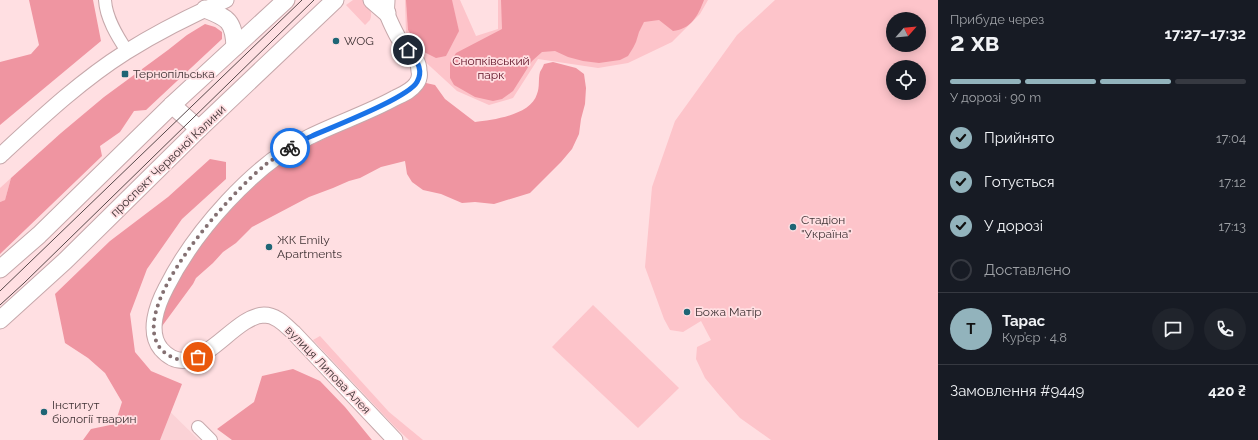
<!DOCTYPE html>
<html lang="uk">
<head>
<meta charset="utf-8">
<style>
	:root { --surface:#171b24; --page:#20242c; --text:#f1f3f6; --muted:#9ea1a6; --line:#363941; --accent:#92b3bc }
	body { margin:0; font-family:Raleway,sans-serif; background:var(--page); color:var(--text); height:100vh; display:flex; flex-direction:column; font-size:15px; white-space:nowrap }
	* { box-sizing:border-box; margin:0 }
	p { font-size:13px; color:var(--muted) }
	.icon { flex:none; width:22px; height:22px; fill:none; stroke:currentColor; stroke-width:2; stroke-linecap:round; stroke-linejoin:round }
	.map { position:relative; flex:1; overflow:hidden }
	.side { display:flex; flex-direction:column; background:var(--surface); width:320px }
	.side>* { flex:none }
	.needle { width:26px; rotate:63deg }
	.controls { position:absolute; left:886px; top:12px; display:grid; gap:8px }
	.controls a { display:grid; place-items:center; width:40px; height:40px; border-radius:50%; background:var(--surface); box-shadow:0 2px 10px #0003; font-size:20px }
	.pin { position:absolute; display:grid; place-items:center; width:34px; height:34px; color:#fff; margin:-17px; border:2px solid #fff; border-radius:50%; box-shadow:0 1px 4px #0007 }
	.courier { position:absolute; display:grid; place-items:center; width:40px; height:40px; margin:-20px; border:3px solid #1a73e8; border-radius:50%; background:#fff; color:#222; box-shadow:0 1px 5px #0007 }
	.summary em { font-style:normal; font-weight:700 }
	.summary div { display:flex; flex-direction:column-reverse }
	.summary { display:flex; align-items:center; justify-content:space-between; height:68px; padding:0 12px }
	h1 { font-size:26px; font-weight:700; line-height:30px }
	.bar { display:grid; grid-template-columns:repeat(4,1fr); gap:6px 4px; align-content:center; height:48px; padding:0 12px }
	.bar i { height:5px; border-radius:3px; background:var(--line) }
	.bar .current { background:var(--accent) }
	.bar p { grid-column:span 4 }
	.line { display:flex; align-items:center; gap:10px; padding:0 12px; border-top:1px solid var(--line) }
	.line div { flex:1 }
	.round { display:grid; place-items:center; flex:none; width:42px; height:42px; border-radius:21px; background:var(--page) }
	ol { padding:0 12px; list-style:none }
	li { display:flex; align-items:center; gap:12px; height:44px }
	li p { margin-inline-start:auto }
	li .icon { padding:4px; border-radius:50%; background:var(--accent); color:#111; stroke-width:4 }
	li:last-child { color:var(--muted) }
	li i { width:22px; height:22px; border:2px solid var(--line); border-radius:50% }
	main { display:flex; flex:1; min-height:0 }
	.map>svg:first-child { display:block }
	.built { fill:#fbd2d6 }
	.green { fill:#fdc4ca; fill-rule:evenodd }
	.forest { fill:#ef95a1 }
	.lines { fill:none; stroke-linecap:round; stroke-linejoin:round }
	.minor-casing { stroke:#c6a8ab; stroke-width:14 }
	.tertiary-casing { stroke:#c6a8ab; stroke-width:17 }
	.secondary-casing { stroke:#c6a8ab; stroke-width:19 }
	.minor { stroke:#fff; stroke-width:12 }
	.tertiary { stroke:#fff; stroke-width:15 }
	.secondary { stroke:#fff; stroke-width:17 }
	.tram { stroke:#57484a; stroke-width:1 }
	.done { stroke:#847072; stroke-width:4; stroke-dasharray:0 7.2 }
	.route { stroke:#1a73e8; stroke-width:5 }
	.poi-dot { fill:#1f6575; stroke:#ffdfe2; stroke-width:1.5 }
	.labels { text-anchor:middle; stroke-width:3.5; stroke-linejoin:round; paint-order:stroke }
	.poi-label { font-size:12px; fill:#413436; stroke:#ffdfe2; text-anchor:start }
	.park-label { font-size:12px; fill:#5e1024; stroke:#ffdfe2 }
	.street-label { font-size:12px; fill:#413436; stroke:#ffdfe2 }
</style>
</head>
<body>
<main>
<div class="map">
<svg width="938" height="440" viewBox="0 0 938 440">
	<rect width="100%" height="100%" fill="#ffdfe2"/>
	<path class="built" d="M159,401L199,440H128Z"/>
	<g class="green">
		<path d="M353,0C355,0 360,0 363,0C370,2 373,14 370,20C368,22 367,23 365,25L346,5Z"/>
		<path d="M405,0H460L476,36L498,29V0H708L700,14L672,42L628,63L598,68L538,59L513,98L489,105L457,91L420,57L406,35Z"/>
		<path d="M775,0H938V440H771L740,418L720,396L705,378L696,359L697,347L711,340L701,321L683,332L670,330L664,319L645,267L652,187L675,121L737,35ZM893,19H919V45H893ZM893,67H919V93H893Z"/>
		<path d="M11,178L5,200L0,202V188Z"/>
		<path d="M593,305L679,388L638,428L552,347Z"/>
		<path d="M320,336L389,412L423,440H409L395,427L313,340Z"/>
	</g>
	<g class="forest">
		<path d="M29,0H93L101,41L0,125V62L31,54L39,45Z"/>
		<path d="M406,0H452L459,31L446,56L436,58L422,51L408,30Z"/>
		<path d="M501,0H704C698,16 691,29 673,31L659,20L644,22L639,32L636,42L633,48L628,56L620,60L599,63L583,61L568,57L555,51L542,52L532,61L513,91L502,99L493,101L475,97L454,85L450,78V63L456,53L502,29Z"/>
		<path d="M205,24L215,27L222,32V39L146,110L134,111L120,132L100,146L102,156L0,254V202L5,200L11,178L61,133L104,97L168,50L187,35Z"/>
		<path d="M553,62L576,68L584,74L586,88L585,104L581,119L579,134L572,149L561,162L530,193L494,204L475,202L462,203L441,194L423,190L412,182L407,174L405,161L381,167L360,178L349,181L333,188L309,197L252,227L236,243L223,252L213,263L196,278L193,284L157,333L173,277L232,203L288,155L324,139L339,129L420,84L426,83L435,85L445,99L475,122C493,120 531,115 537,94C540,87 538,79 540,72C541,70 543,67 544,64Z"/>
		<path d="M210,159L226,162V179L182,219L147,269L130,314L135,352L151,371L182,384L160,440H83L91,429L115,424L122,402L105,373L88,358L65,343L55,294L110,241L168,197Z"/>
		<path d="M293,369L320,381L345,407L372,440H232L217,429L254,402L262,376Z"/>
	</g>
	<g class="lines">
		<g class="minor-casing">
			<g id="minor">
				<path d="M105,0C106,18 117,36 127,51"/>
				<path d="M198,427L211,440"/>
			</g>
		</g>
		<g class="tertiary-casing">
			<g id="tertiary">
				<path d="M387,0C387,4 386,9 387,13C388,18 396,34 399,39C406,51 419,56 419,71C420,75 419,80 416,84C411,91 403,94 395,98C368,113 337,123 309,137C253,165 194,232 166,288C157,305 147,332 161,349C195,388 231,316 264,315C277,315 286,326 294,333L395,440"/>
				<path d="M0,156C40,119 80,81 126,52C158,32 192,15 226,0"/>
			</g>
		</g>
		<g class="secondary-casing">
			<g id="secondary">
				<path d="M372,0L387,13"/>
				<path d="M205,9C228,18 234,21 235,47"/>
				<path d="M172,105L199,129"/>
				<path d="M0,269L39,235L172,105L286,0"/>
				<path d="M0,320L65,261L199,129L335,0"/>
			</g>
		</g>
		<use href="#minor" class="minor"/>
		<use href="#tertiary" class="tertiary"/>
		<use href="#secondary" class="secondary"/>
		<g class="tram">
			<path d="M0,291L302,0"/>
			<path d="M0,305L24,283L314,0"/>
		</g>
	</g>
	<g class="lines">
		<path class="done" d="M198,357C185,362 175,361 164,352C119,313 234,190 265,165C273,159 282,153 290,148"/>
		<path class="route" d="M290,148C297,144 304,139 312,136C332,127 408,98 417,82C424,70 417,59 408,50"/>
	</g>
	<g class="poi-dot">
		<circle cx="336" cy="41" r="4"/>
		<rect x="121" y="70" width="8" height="8" rx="2"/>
		<circle cx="793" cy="227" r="4"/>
		<circle cx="269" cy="247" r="4"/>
		<circle cx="687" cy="312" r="4"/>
		<circle cx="44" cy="412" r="4"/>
	</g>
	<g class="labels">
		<g class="poi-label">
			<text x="344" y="45">WOG</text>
			<text x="133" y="78">Тернопільська</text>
			<text x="801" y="224">Стадіон<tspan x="801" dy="14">"Україна"</tspan></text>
			<text x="277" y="244">ЖК Emily<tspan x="277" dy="14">Apartments</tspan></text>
			<text x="695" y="316">Божа Матір</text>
			<text x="52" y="409">Інститут<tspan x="52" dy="14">біології тварин</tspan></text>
		</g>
		<g class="park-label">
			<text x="491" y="65">Снопківський<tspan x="491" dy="14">парк</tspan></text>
		</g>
		<g class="street-label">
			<text transform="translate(168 161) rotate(-44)" y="4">проспект Червоної Калини</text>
			<text transform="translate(328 370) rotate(46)" y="4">вулиця Липова Алея</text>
		</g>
	</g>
</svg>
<div class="controls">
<a><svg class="needle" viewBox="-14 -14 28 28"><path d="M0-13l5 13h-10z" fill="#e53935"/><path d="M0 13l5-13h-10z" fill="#9ea1a6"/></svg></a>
<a><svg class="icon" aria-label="locate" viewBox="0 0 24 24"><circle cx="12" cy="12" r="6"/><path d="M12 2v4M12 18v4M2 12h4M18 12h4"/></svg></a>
</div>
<div class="pin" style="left:198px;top:357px;background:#ea580c"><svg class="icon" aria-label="bag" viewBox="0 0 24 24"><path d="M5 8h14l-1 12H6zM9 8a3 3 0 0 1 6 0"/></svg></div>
<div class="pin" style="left:408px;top:50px;background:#1f2937"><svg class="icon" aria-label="home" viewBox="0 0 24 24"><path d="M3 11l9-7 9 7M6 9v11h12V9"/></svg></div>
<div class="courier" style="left:290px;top:148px"><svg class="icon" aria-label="bike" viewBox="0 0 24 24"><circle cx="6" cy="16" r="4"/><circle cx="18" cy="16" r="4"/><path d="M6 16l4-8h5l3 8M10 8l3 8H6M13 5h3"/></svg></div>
</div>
<section class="side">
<div class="summary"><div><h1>2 хв</h1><p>Прибуде через</p></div><em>17:27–17:32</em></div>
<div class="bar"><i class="current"></i><i class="current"></i><i class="current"></i><i></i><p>У дорозі · 90 m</p></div>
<ol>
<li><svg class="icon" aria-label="check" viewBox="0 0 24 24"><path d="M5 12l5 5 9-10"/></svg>Прийнято<p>17:04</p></li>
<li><svg class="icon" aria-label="check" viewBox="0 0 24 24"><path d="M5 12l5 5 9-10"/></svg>Готується<p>17:12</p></li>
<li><svg class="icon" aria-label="check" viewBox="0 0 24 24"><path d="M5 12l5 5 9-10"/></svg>У дорозі<p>17:13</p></li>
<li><i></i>Доставлено</li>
</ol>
<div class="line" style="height:72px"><b class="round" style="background:var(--accent);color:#111">Т</b><div><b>Тарас</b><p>Кур’єр · 4.8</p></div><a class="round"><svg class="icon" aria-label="chat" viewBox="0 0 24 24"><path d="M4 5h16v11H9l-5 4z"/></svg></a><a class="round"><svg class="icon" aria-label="phone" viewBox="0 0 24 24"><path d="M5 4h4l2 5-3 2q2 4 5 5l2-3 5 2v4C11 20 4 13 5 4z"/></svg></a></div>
<div class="line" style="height:52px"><div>Замовлення #9449</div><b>420 ₴</b></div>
</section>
</main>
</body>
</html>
